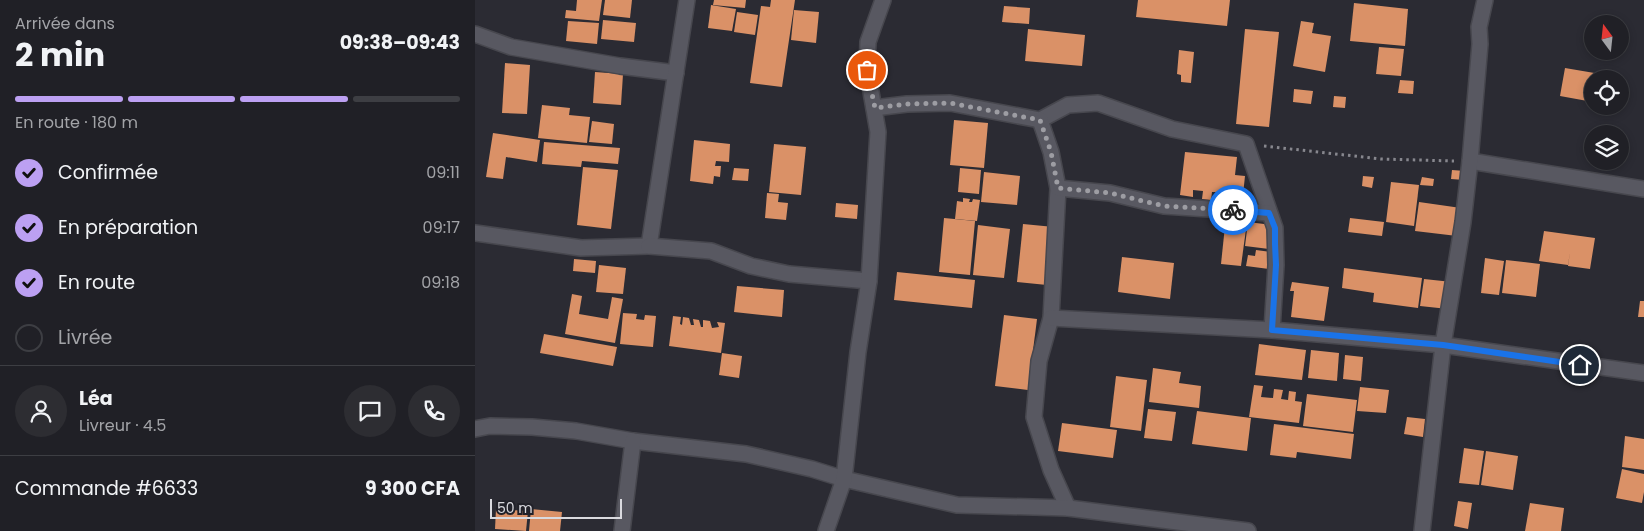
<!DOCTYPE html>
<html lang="fr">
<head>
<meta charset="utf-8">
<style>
	:root { --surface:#202026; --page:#2d2d32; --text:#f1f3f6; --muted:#a2a3a7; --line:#3d3e43; --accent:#bca0f2 }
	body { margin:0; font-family:Poppins,sans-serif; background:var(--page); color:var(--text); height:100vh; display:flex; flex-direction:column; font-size:19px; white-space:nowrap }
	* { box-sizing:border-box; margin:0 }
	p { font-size:16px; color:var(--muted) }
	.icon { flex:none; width:28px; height:28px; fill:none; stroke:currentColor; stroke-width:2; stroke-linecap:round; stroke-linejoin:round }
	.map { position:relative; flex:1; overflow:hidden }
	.panel { display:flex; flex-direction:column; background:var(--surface); width:475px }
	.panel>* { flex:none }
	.needle { width:32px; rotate:345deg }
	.buttons { position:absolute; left:1109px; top:15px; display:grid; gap:10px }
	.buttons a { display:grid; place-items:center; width:45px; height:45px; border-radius:50%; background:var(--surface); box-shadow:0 2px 8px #0003,0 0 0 1px var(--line); font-size:25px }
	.scale { position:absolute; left:15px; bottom:12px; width:132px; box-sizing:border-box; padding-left:5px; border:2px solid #dadadf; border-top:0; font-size:14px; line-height:18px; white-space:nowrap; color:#dadadf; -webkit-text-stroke:4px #212129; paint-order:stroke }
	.pin { position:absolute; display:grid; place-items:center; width:42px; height:42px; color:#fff; margin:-21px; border:2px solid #fff; border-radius:50%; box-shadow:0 1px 5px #0007 }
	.courier { position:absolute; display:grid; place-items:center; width:50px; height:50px; margin:-25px; border:4px solid #1a73e8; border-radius:50%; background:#fff; color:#222; box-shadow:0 1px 6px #0007 }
	.head em { font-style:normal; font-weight:700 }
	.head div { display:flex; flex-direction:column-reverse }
	.head { display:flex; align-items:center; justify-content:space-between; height:85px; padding:0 15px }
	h1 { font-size:32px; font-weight:700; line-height:38px }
	.bar { display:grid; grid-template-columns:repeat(4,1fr); gap:8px 5px; align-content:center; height:60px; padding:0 15px }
	.bar i { height:6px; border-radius:4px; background:var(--line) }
	.bar .active { background:var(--accent) }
	.bar p { grid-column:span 4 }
	.line { display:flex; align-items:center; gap:12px; padding:0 15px; border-top:1px solid var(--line) }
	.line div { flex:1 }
	.round { display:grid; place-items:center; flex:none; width:52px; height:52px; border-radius:26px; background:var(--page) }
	ol { padding:0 15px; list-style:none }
	li { display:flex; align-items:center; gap:15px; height:55px }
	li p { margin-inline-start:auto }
	li .icon { padding:5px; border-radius:50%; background:var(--accent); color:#111; stroke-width:4 }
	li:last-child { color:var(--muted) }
	li i { width:28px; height:28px; border:2px solid var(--line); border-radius:50% }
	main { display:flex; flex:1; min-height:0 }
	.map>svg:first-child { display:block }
	.building { fill:#da9167 }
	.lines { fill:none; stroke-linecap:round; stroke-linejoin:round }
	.minor-casing { stroke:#47474e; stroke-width:18 }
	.path { stroke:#87878e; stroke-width:3; stroke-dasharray:2.5 4; stroke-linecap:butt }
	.minor { stroke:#585861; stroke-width:15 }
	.done { stroke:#9d9da3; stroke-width:5; stroke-dasharray:0 9 }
	.route { stroke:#1a73e8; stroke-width:6 }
</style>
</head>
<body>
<main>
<section class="panel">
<div class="head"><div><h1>2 min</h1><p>Arrivée dans</p></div><em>09:38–09:43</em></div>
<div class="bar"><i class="active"></i><i class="active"></i><i class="active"></i><i></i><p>En route · 180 m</p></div>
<ol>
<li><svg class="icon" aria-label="check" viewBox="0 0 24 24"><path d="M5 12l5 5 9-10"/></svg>Confirmée<p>09:11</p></li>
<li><svg class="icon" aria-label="check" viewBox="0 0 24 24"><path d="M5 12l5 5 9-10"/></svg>En préparation<p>09:17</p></li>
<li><svg class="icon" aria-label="check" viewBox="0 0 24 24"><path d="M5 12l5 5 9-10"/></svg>En route<p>09:18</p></li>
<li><i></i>Livrée</li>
</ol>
<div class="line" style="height:90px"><a class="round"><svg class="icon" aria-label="person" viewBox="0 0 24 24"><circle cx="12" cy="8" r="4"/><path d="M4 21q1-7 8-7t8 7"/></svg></a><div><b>Léa</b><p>Livreur · 4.5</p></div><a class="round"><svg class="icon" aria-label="chat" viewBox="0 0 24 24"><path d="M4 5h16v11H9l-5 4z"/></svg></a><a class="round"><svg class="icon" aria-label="phone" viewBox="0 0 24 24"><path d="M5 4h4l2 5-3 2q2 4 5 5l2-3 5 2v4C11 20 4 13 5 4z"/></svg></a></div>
<div class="line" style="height:65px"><div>Commande #6633</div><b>9 300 CFA</b></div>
</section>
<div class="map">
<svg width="1169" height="531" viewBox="0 0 1169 531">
	<rect width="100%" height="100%" fill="#2b2b33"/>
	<g class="building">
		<path d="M102,0H127L124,21L90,18L91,10L101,11Z"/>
		<path d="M130,0H157L155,18L128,15Z"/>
		<path d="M239,0H271L270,8L238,5Z"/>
		<path d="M296,0H320L307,87L275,83L286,6L295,7Z"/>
		<path d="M663,0H755L752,26L661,17Z"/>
		<path d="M879,3L933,9L930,46L875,41Z"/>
		<path d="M236,5L261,9L257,31L233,28Z"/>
		<path d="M529,6L555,8L554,24L527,22Z"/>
		<path d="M319,10L344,12L341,43L316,40Z"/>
		<path d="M262,12L283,15L280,35L259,32Z"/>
		<path d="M128,20L161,23L159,42L126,39Z"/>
		<path d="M93,21L124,23L122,44L91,41Z"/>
		<path d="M826,21L839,23L837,33L856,36L850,72L818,66Z"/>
		<path d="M553,29L610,35L607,66L550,61Z"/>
		<path d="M770,29L804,32L794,127L761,124Z"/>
		<path d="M904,47L929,49L926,76L901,74Z"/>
		<path d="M704,50L719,52L716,83L706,82V75L702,74Z"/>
		<path d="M30,63L55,65L52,114L27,113Z"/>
		<path d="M1090,68L1143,77L1142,79H1118V102L1085,96Z"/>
		<path d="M120,72L148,74L146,105L118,103Z"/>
		<path d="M925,80L939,81L938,94L923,93Z"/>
		<path d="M819,89L838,91L836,104L818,102Z"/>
		<path d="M859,96L871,97L870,108L858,107Z"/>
		<path d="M67,105L95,108L94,115L115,117L112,143L63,138Z"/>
		<path d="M479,120L513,123L509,168L475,165Z"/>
		<path d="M117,121L139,124L137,144L114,142Z"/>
		<path d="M18,133L65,140L62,162L31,157L28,179L11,177Z"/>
		<path d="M219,140L255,144L254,162L241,161L240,166H246L245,177L239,176L238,184L215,181Z"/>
		<path d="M69,142L145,148L143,164L107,161L106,167L67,164Z"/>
		<path d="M299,144L331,147L326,195L294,192Z"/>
		<path d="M710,152L762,157L760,175L770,176L767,204L745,202L746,192H737L736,200L727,199L728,191L718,190V197L705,195Z"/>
		<path d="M108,167L143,170L136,229L102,225Z"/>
		<path d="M259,168L274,169L273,181L257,180Z"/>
		<path d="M485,168L506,170L504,194L483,192Z"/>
		<path d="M977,170L990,171L989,180L976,179Z"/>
		<path d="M509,172L545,176L542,205L506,202Z"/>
		<path d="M888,176L899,177L897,188L887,186Z"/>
		<path d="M947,177L959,179L958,186L945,185Z"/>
		<path d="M916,182L944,185L939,226L911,222Z"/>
		<path d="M292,193L304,194L303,202L313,203L311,220L290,218Z"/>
		<path d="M488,198L495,199L494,202H497L498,199L505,200L502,221L480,219L482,201L488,202Z"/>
		<path d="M944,202L986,208L982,236L940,231Z"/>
		<path d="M361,203L383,205L382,219L360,217Z"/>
		<path d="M469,218L500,221L495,275L464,272Z"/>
		<path d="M875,218L909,222L907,236L873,232Z"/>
		<path d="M773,222L797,225L794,249L770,246Z"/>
		<path d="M548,224L579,227L572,285L542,282Z"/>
		<path d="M503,225L535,229L529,278L498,275Z"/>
		<path d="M750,226L771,229L766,266L746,264Z"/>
		<path d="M1069,231L1120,238L1115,269L1093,266L1095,252L1093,265L1064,261Z"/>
		<path d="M781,250L796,252L794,269L771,266L773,255L780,256Z"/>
		<path d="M647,257L699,263L695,299L643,292Z"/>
		<path d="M1010,258L1029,261L1024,295L1006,293Z"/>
		<path d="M99,259L121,261L120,273L98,271Z"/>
		<path d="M1031,260L1065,264L1061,297L1027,293Z"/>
		<path d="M124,265L151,268L148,294L121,292Z"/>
		<path d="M869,268L947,278L943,308L898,302L899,293L867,288Z"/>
		<path d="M422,272L500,280L497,308L419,300Z"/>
		<path d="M949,279L977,282L973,309L945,306Z"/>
		<path d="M817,282L854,287L849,321L816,317L819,291H815Z"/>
		<path d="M262,286L309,290L307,317L259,312Z"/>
		<path d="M97,294L107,296L104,314L133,319L137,297L148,299L140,343L90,334Z"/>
		<path d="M1165,301H1169V317H1163Z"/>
		<path d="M148,313L162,314L161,319L169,320L170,315L181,316L178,347L145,344Z"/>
		<path d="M529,315L562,319L553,390L520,386Z"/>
		<path d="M198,316L206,317L205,324L207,325L208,317L214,318L216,325H219L218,319L224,320L226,327H228V320L235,321L237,328L244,327L242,322L250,323L246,353L194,346Z"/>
		<path d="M69,334L142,347L138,366L65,353Z"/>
		<path d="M784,344L831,350L827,380L780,375Z"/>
		<path d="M836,350L864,353L862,381L833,378Z"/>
		<path d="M247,353L267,356L264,378L244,375Z"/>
		<path d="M870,355L888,357L886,381L868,379Z"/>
		<path d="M678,368L706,372L704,383L726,386L724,408L674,402Z"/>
		<path d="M641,376L672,380L666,431L635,427Z"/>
		<path d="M779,385L788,386L786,397L798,398L799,389L808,390L806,399L813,400L814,391L821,392L820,401L827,402L824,423L774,417Z"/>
		<path d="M885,387L914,390L911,413L882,411Z"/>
		<path d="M832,394L882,400L878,432L828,426Z"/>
		<path d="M673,409L701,412L697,441L669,438Z"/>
		<path d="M722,411L776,418L772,451L717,444Z"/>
		<path d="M932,417L950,419L948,437L929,434Z"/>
		<path d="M587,423L642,430L638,458L583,451Z"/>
		<path d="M799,424L879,434L876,459L822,452L821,458L795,455Z"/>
		<path d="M1150,436L1169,439V470L1147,467Z"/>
		<path d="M989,448L1009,451L1004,485L984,483Z"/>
		<path d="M1011,451L1043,456L1038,490L1006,485Z"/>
		<path d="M1147,469L1169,474V492L1167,503L1141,498Z"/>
		<path d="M983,501L997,503L993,529L979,526Z"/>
		<path d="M1055,503L1089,508L1086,531H1050Z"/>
		<path d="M21,509L53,511L51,531L20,529Z"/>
		<path d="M56,509L87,512L85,531H54Z"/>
	</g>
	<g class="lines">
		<g class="minor-casing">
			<g id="minor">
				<path d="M0,34L36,47L145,66L201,73"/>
				<path d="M399,108L432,104L475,103L565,120L593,105L623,103L697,129L771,144L800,228L801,265L797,330"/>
				<path d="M565,120L576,152L583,188L576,318L564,361L559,417L576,470L593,508"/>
				<path d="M995,161L1169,189"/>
				<path d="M583,188L635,193L689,206L794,213"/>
				<path d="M0,233L106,248L174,246L212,0"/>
				<path d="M174,246L236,251L276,266L314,274L394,281"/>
				<path d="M576,318L797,330L968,345L1169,373"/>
				<path d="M0,429L15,426L57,427L101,431L158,441L271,454L337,469L369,479L482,505L593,508L773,531"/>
				<path d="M147,531L158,441"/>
				<path d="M351,531L369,479L383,352L394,281L403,132L392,69L393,42L408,0"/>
				<path d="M947,531L968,345L988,222L995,161L1005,44L1004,27L1010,0"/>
			</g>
		</g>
		<path class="path" d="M789,146L906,159L979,161"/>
		<use href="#minor" class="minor"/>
	</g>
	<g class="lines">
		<path class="done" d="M392,70L400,108L432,104L475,103L565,120L576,152L583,188L635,193L689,206L758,210"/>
		<path class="route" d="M758,210L794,213L800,228V244L801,265L797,330L968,345L1105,365"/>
	</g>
</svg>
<div class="buttons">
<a><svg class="needle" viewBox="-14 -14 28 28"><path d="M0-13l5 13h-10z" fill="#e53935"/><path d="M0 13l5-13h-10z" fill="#a2a3a7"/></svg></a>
<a><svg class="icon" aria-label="locate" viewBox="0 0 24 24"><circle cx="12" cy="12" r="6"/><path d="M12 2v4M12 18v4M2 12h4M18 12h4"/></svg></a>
<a><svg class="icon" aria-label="layers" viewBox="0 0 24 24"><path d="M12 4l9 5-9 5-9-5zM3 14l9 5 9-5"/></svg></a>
</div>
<div class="scale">50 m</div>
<div class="pin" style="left:392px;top:70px;background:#ea580c"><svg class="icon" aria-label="bag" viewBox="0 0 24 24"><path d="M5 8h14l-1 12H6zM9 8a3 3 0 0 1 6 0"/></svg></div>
<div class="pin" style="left:1105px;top:365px;background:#1f2937"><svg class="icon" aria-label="home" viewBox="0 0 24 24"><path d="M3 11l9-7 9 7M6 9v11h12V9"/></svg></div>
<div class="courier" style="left:758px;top:210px"><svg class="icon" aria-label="bike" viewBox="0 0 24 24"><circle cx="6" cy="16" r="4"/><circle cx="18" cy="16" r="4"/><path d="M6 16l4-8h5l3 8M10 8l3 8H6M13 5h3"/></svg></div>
</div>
</main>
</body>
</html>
